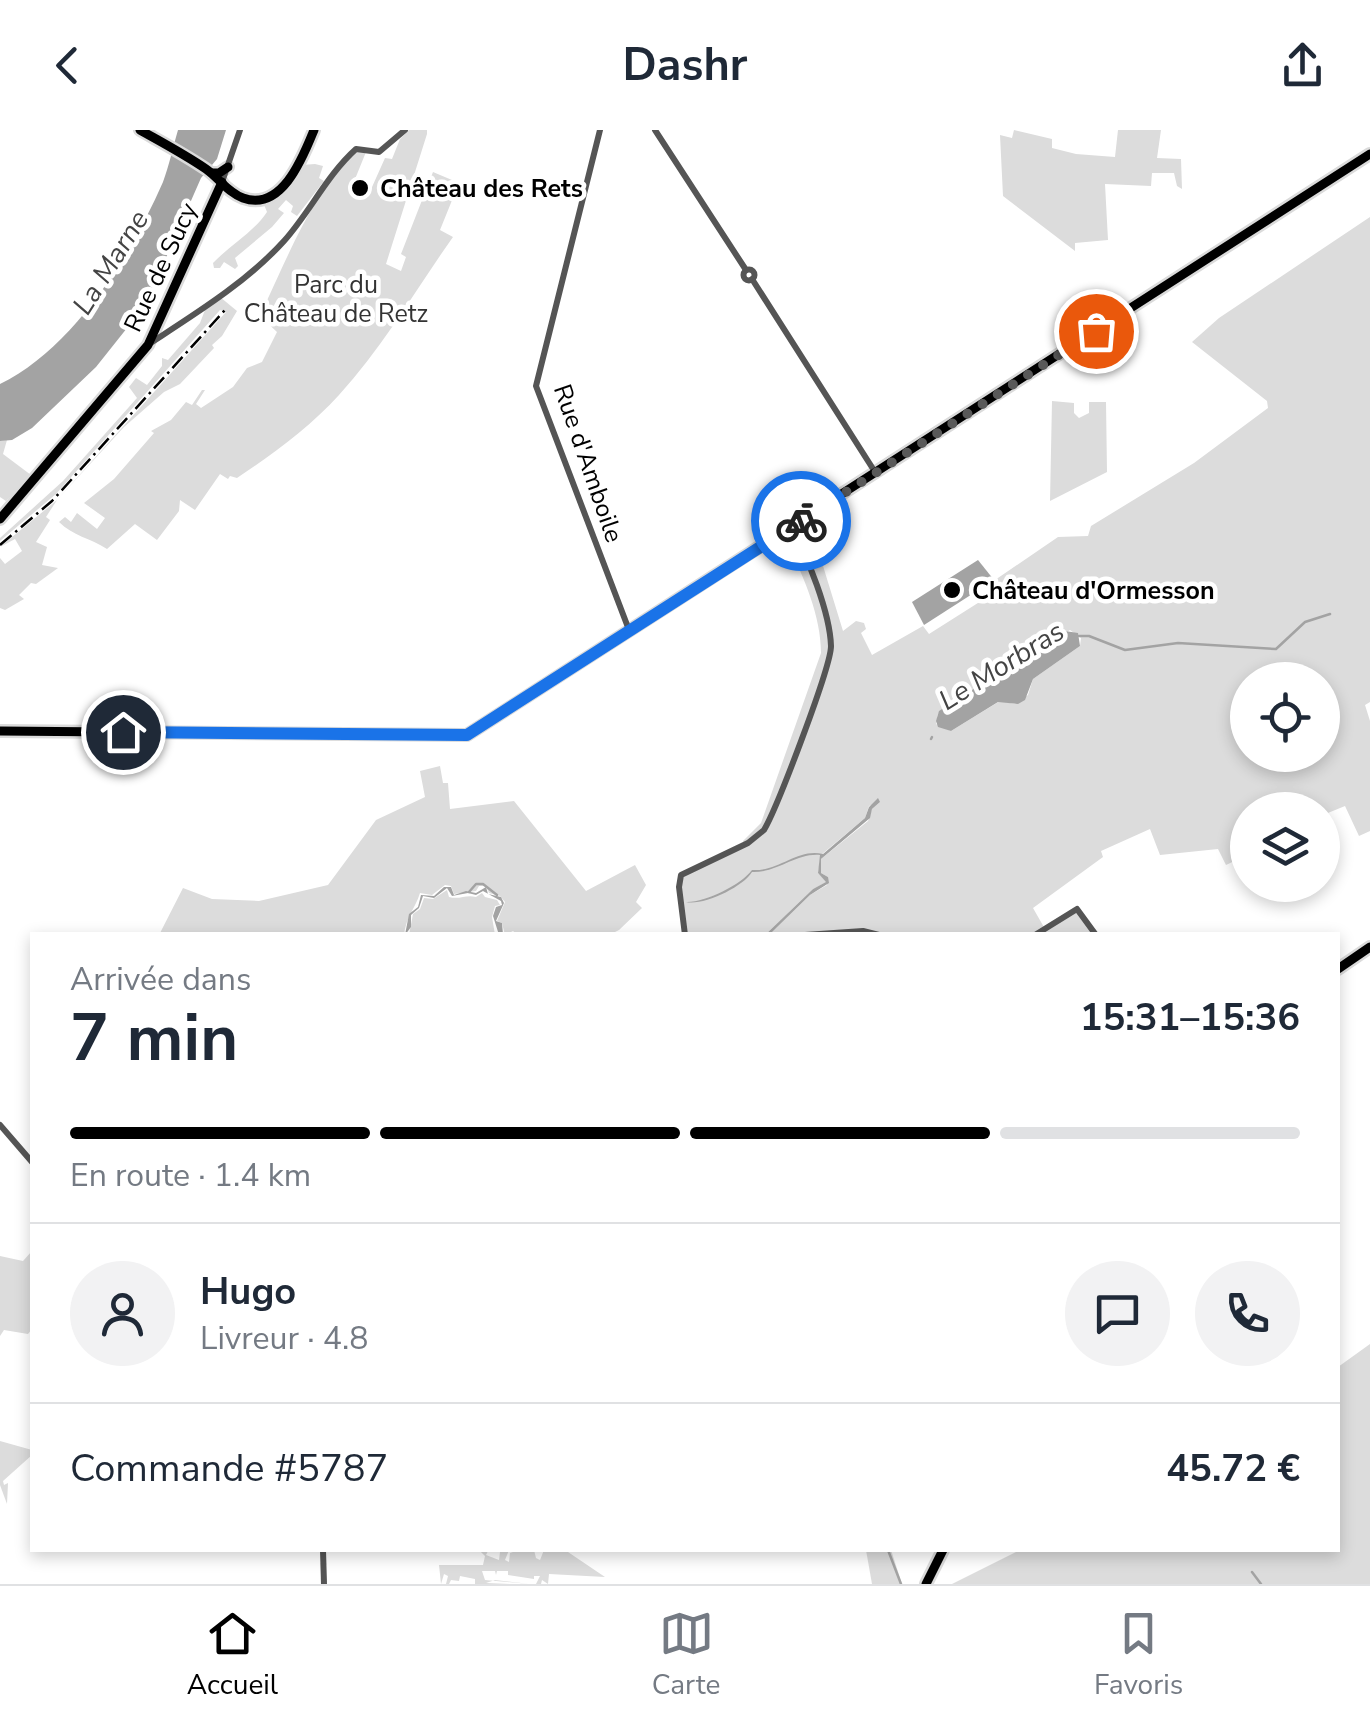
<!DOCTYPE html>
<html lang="fr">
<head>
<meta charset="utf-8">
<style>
	:root { --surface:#fff; --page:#f2f2f3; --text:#1f2937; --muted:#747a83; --line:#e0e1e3; --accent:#000 }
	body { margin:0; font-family:"Nunito Sans",sans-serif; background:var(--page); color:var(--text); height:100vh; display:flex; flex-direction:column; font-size:38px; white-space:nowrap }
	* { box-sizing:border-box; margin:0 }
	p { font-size:32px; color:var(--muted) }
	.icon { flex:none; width:55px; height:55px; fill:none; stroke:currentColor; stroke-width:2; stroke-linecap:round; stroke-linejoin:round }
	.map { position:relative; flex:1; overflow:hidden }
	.panel { position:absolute; left:30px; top:802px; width:1310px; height:620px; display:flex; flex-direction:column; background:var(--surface); border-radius:0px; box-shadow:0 5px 15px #0003 }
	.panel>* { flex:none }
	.buttons { position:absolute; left:1230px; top:532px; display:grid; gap:20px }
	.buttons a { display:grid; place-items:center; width:110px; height:110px; border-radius:50%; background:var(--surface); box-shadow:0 5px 15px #0003; font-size:50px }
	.pin { position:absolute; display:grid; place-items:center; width:85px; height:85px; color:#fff; margin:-42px; border:5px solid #fff; border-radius:50%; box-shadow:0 2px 10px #0007 }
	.courier { position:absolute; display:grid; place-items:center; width:100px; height:100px; margin:-50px; border:8px solid #1a73e8; border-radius:50%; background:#fff; color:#222; box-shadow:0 2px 12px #0007 }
	.headline em { font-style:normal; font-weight:700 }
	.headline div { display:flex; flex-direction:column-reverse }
	.headline { display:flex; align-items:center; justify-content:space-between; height:170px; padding:0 40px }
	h1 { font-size:65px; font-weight:700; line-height:75px }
	.bar { display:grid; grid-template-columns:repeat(4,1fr); gap:15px 10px; align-content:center; height:120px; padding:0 40px }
	.bar i { height:12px; border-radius:8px; background:var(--line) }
	.bar .active { background:var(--accent) }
	.bar p { grid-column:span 4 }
	.line { display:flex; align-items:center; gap:25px; padding:0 40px; border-top:2px solid var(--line) }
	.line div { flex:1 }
	.round { display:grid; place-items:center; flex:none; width:105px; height:105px; border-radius:52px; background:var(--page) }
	header { display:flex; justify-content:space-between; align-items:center; height:130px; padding:0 40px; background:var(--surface); font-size:45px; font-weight:700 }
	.tab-bar { display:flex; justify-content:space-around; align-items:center; height:140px; border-top:2px solid var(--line); background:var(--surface); font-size:28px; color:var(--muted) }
	.tab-bar a { display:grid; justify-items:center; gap:5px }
	.tab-bar .active { color:var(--accent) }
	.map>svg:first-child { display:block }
	.green { fill:#dcdcdc; fill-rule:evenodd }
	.water { fill:#a3a3a3 }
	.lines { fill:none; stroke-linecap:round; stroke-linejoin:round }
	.stream { stroke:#a3a3a3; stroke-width:2.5 }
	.major-casing { stroke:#dbdbdb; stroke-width:14 }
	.minor { stroke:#555; stroke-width:6 }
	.major { stroke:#000; stroke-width:9 }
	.rail { stroke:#000; stroke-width:2.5; stroke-dasharray:15 5 2.5 5; stroke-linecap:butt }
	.done { stroke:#595959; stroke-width:10; stroke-dasharray:0 18 }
	.route { stroke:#1a73e8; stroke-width:12 }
	.poi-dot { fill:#000; stroke:#fff; stroke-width:4 }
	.labels { text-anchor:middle; stroke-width:9; stroke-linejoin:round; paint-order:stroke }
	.poi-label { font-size:25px; font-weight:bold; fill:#000; stroke:#fff; text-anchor:start }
	.street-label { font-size:25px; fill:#000; stroke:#fff }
	.park-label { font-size:25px; fill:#333; stroke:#fff }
	.water-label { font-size:28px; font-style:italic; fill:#444; stroke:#fff }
</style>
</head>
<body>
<header><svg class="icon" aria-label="back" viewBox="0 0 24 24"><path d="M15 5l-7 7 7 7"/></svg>Dashr<svg class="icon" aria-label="share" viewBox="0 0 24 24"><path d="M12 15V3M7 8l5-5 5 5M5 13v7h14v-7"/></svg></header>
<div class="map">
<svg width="1370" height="1454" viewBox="0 0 1370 1454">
	<rect width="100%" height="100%" fill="#fff"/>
	<g class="green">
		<path d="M409,0H427V4L386,134L401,141L406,127L401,124L433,42L459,53L440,100L453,107C416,159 383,217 339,265C310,297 273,324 237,348L230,346L228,349L220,344L195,380L180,370L179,381L157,410L135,394L107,419C90,408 73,406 59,392L65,387L71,392L77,383L97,399L105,388L84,373L114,349L154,303L151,301L171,290L186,272L192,275L202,260H205L196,274L201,278L233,257L247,238L262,232L277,202L262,188L261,183C284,136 317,50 359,20L366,22L351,59L368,66L385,28L392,29L400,9Z"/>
		<path d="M1014,0L1052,9V18L1076,24L1115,27L1118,0H1161L1157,28L1181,29L1182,59L1177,56L1174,43H1152L1151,56L1105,54L1108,110L1075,113V121L1003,66L1000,5L1012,8Z"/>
		<path d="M315,34L323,36L319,48L324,51L297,86L291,82L293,76L286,70L278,79L284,83L272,97L235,128L238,136L235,139L224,132L220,138H214L213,133C230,115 254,102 267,82L263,72L288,58L302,35Z"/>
		<path d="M1370,87V572L1365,575L1370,591V701L1359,706L1345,676L1323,685L1322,680H1248L1247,712L1245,710L1236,713L1247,725L1226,735L1218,719L1160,725L1150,699L1101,721L1103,727L1033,778L1045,799L1077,779L1096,805L871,802L769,805L810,765L827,755L828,747L821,743V729L868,691L872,679L880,672L869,676L865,688L821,725L818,743L827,752L813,759L765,805H685L679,757L684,742L744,714L743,711L761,693L821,523C821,486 804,448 788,414L779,412L808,387L843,501L856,491L864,493L866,499L861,503L872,525L923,496L929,504L1000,459L995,450L1058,407L1088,406L1091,396L1194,333L1268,278L1267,271L1192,212L1219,188ZM1070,500L1081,508L1080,516L1033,549L1028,565L1015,574L1000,571L951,601L936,594L938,584L943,579ZM1248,550H1322V625H1248Z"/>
		<path d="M220,167L237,181L222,206L212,215L214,218L180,254L164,262L124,297L57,370L46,387L50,390L36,412L47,417L42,435L58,438L36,454L31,453L19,465L24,469L5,480L0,478V428L5,434L22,421L15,409L0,417L57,370L226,182L220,180L56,364L0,411V408L63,351L137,268L129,257L136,248L147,255L162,236V228L168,230L200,193L205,180Z"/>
		<path d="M1052,271L1074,273V283L1079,288L1089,283V272H1106L1107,342L1050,371Z"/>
		<path d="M7,310L3,324L31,345L6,371L0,367V311Z"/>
		<path d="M440,636L443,653H448L450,679L514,671L586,761L635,735L646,755L636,772L642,778L619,800L609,805H518L513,801L505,805L502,793L497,791L505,772L500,766L489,763L486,756H479L476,761L454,764L451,756L445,755L432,765L420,763C415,779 406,787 404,805H159L183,758L212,769L259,771L328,755L376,690L425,667L420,641Z"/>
		<path d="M447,760L449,767C460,770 466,764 476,767L482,763L485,767L497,770L500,775L495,776L492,787L495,805H409L413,784L420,779L424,768L433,769Z"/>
		<path d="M32,1121V1199L28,1204L4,1200L0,1206V1126L23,1131Z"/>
		<path d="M1370,1214V1454H952L1020,1420H1338V1237Z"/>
		<path d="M0,1311L32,1320V1325L3,1351L4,1355L8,1353L7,1374L0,1355Z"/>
		<path d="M479,1420H498L488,1421L486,1425L499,1430L500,1422L509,1420L505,1430L509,1432L510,1423L513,1422L510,1420H534L536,1428L540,1430L544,1420H565L605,1447L549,1444L548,1454L542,1450L541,1454H536L540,1446H534V1449L508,1445V1441H497L496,1445L495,1441H482L485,1450L530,1454L495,1450L486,1453L510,1454H475V1449L460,1446L459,1451L451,1450L449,1454H446L448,1446L444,1444L441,1454L439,1435H483L485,1426Z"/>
		<path d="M866,1420H891L902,1454H872Z"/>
	</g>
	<g class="water">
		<path d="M178,0H226L217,29L201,48L151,162L135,188L96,237L32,298L12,310L0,311V254C73,219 131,125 163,52C169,36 173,17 178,0Z"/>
		<path d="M978,430L994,450L924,495L912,472Z"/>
		<path d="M1065,501L1078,503L1080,516L1033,549L1025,570L1018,574L998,572L951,601L938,597L936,591L939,581Z"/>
		<path d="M878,668L880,672L872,679L870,688L821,729V743L828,747L829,753L810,765L769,805H765L813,759L826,752L818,743L820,725C795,723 778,743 752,742C743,757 703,776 686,772C704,773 741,755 752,740C779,742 797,718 823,724L865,688L869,677Z"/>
		<path d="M444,757H451L454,765L466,761L476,763L486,757L488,764L501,767L504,773L496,791L502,793L503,805H499L493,786L496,777L502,775L501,771L483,761L476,765L468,763L452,766L447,758L434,768L423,766L419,778L411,785V797L405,805L409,784L418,777L421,765L434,766Z"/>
	</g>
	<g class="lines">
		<g class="stream">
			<path d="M1079,506H1089L1125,520L1178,513L1276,519L1305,492L1330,484"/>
			<path d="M931,609L932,607"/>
			<path d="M469,762L476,754H483L497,765"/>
			<path d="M888,1420L901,1454"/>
			<path d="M1252,1442L1261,1454"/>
		</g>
		<g class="major-casing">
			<g id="major">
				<path d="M140,0C163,13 184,24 206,39C219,48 227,62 243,68C282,82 303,27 314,0"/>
				<path d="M212,43H219L228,37"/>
				<path d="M0,389L148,215L222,52"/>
				<path d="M0,601L467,605L1370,24"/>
				<path d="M1338,839L1370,817"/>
				<path d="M926,1454L943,1420"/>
			</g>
		</g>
		<g class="minor">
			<path d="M600,0L536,256L629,500"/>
			<path d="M655,0L746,140"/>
			<path d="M222,52L240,0"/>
			<circle cx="749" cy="145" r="5.5"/>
			<path d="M752,149L875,342"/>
			<path d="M149,214C195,184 247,152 284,111C310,82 327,45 356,19L379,22L405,0"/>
			<path d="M685,805L679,757L681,745L748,713L764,700C777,678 831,537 831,516C830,484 808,425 790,398"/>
			<path d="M805,805L863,801L879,805"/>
			<path d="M1035,805L1077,779L1096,805"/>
			<path d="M0,995L32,1032"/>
			<path d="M323,1420L324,1454"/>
		</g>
		<use href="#major" class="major"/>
		<path class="rail" d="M0,415L52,371L225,180"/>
	</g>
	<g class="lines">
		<path class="done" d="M801,391L1096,201"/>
		<path class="route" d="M123,602L467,605L801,391"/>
	</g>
	<g class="poi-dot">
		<circle cx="360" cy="58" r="10"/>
		<circle cx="952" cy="460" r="10"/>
	</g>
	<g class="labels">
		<g class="poi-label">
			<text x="380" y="67">Château des Rets</text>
			<text x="972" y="469">Château d'Ormesson</text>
		</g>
		<g class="street-label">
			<text transform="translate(160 137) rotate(-65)" y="9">Rue de Sucy</text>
			<text transform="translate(589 333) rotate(71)" y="9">Rue d'Amboile</text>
		</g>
		<g class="park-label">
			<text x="336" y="163">Parc du<tspan x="336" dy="29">Château de Retz</tspan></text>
		</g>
		<g class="water-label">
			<text transform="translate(110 132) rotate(-58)" y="10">La Marne</text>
			<text transform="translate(1001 535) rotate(-32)" y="10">Le Morbras</text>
		</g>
	</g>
</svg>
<div class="buttons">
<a><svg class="icon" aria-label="locate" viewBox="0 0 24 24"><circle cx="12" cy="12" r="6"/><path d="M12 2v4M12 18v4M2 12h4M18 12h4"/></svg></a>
<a><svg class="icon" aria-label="layers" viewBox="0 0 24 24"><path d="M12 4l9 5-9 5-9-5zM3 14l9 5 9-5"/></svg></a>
</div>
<div class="pin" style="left:1096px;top:201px;background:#ea580c"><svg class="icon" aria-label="bag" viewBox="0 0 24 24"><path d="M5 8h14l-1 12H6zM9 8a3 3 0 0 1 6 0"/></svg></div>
<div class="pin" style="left:123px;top:602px;background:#1f2937"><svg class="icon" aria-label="home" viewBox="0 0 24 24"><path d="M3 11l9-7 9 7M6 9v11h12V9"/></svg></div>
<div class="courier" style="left:801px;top:391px"><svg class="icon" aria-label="bike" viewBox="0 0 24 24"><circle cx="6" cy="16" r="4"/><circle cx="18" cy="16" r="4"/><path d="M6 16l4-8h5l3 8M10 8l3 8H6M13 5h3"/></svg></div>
<section class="panel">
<div class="headline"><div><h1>7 min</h1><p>Arrivée dans</p></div><em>15:31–15:36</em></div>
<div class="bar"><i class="active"></i><i class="active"></i><i class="active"></i><i></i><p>En route · 1.4 km</p></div>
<div class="line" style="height:180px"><a class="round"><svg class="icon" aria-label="person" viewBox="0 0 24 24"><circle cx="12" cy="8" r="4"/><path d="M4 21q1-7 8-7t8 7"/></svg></a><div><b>Hugo</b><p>Livreur · 4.8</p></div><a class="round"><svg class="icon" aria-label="chat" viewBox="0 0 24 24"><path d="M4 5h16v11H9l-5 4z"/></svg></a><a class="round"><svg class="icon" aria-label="phone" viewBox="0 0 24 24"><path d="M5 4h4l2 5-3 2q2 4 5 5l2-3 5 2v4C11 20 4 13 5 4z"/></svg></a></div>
<div class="line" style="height:130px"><div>Commande #5787</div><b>45.72 €</b></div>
</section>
</div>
<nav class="tab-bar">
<a class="active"><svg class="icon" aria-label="home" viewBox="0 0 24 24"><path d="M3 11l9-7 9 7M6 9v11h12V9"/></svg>Accueil</a>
<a><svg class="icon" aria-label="map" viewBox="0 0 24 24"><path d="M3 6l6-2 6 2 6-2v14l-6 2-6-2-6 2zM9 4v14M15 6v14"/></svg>Carte</a>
<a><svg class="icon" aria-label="saved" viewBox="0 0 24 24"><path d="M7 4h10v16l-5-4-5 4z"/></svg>Favoris</a>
</nav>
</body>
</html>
